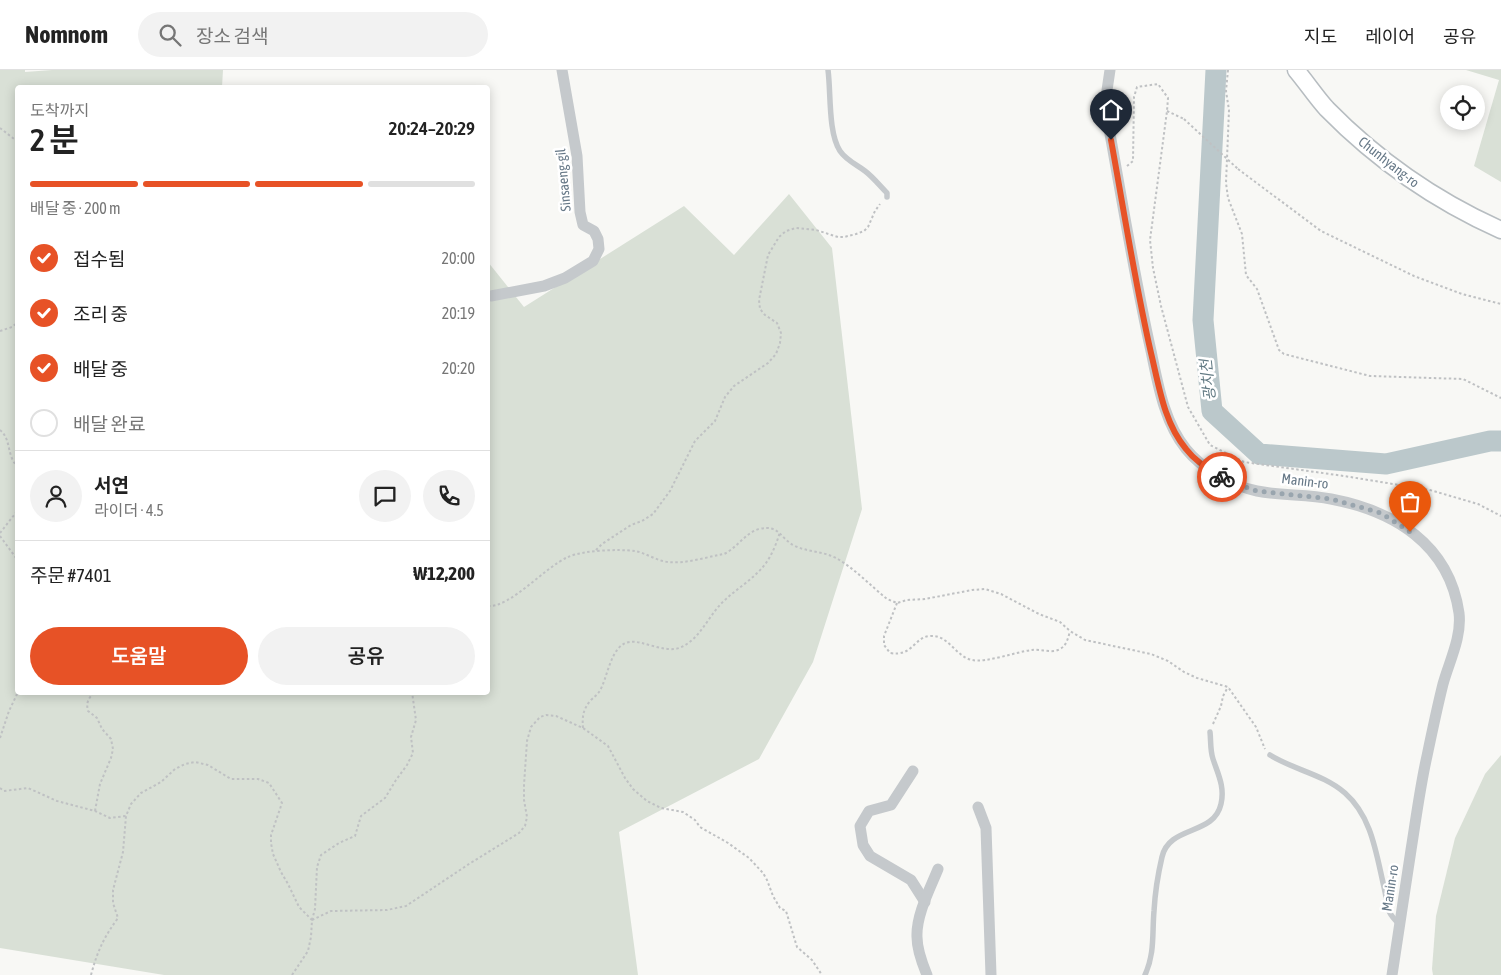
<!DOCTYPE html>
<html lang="ko">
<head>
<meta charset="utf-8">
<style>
	:root { --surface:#fff; --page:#f2f2f2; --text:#222; --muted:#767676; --line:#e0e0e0; --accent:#e75226 }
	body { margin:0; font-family:"Asap Condensed","Noto Sans KR",sans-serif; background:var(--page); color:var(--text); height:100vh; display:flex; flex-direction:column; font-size:19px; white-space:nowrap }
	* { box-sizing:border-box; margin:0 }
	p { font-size:16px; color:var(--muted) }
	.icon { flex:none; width:28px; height:28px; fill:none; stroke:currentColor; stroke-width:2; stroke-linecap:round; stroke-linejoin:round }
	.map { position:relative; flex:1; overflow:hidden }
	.panel { position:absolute; left:15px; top:15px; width:475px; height:610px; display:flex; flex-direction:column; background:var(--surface); border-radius:5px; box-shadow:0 2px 12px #0003 }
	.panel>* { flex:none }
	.fabs { position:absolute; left:1440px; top:15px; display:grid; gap:10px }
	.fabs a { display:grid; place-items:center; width:45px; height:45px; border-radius:50%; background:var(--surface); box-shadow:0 2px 12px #0003; font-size:25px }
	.pin { position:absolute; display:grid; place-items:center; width:42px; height:42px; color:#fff; margin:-51px -21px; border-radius:50% 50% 50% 0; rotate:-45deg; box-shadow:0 0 5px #0007 }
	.pin .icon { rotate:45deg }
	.courier { position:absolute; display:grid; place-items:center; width:50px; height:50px; margin:-25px; border:4px solid #e75226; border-radius:50%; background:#fff; color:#222; box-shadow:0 1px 6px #0007 }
	.headline em { font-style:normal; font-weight:600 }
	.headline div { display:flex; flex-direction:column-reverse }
	.headline { display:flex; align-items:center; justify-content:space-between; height:85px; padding:0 15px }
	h1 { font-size:32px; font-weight:600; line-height:38px }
	.bar { display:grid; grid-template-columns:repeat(4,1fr); gap:8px 5px; align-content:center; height:60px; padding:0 15px }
	.bar i { height:6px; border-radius:4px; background:var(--line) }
	.bar .current { background:var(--accent) }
	.bar p { grid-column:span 4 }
	.line { display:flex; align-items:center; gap:12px; padding:0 15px; border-top:1px solid var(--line) }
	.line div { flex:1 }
	.round { display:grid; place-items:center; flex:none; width:52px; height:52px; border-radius:26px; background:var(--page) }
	ol { padding:0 15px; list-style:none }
	li { display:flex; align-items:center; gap:15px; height:55px }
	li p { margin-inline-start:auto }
	li .icon { padding:5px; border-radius:50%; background:var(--accent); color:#fff; stroke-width:4 }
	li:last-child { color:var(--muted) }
	li i { width:28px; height:28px; border:2px solid var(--line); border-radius:50% }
	.primary-button { display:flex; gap:10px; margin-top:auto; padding:10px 15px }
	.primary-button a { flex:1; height:58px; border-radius:30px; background:var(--accent); color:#fff; font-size:20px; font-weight:600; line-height:58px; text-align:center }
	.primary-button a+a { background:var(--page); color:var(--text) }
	header { display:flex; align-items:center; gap:30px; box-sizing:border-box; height:70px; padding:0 25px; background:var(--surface); border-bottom:1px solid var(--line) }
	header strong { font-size:24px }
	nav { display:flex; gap:28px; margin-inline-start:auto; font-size:18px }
	.search { width:350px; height:45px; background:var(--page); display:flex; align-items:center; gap:12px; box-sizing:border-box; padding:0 18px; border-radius:28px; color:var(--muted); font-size:19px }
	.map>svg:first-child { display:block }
	.green { fill:#d9e0d6 }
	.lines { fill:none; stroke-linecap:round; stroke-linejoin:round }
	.river { stroke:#bbc8cb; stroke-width:21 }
	.secondary-casing { stroke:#b7bdc1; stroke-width:19 }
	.path { stroke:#bfc1c3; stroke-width:2; stroke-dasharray:2.5 2.5; stroke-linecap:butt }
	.lane { stroke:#c5c9cc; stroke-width:5.5 }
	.street { stroke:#c5c9cc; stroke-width:11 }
	.secondary { stroke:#fff; stroke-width:16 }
	.path-bridge { stroke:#bfc1c3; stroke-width:2; stroke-dasharray:2.5 2.5; stroke-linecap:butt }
	.done { stroke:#99a5ae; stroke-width:5; stroke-dasharray:0 9 }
	.route { stroke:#e75226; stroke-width:6 }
	.labels { text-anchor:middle; stroke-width:5; stroke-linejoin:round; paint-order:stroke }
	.street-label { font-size:14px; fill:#667887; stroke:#fff }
	.water-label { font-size:15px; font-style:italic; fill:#627a83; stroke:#fff }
</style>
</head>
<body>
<header>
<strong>Nomnom</strong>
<div class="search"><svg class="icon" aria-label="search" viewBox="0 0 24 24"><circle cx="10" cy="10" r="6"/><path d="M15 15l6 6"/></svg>장소 검색</div>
<nav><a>지도</a><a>레이어</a><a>공유</a></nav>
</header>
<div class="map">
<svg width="1501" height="905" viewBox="0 0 1501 905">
	<rect width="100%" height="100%" fill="#f8f8f5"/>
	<g class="green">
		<path d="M0,0H25V2L52,0H223L222,17L18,18V622H488V192L524,237L684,136L734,185L789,124L832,178L862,439L813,592L759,689L619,762L638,905H164L0,878Z"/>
		<path d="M1466,0H1501V112L1474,96L1499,10Z"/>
		<path d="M1501,685V905H1433L1432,899L1436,846L1455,768L1485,704Z"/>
	</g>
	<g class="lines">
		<path class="river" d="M1216,0L1203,250L1212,341L1259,384L1386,394L1490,371H1501"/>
		<g class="secondary-casing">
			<path id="secondary" d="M1296,0C1307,13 1316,27 1327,39C1377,90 1436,131 1501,160"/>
		</g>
		<g class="path">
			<path d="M1228,0L1226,21L1229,40L1226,113L1228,128L1242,164L1246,205L1257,219L1279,280L1284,284L1370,306L1463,309L1501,328"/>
			<path d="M1167,41L1184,49"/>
			<path d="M0,58L18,72"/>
			<path d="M1127,96L1133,91L1134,27L1137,17L1158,14L1168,28L1167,41L1150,170L1153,198L1161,236L1188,337L1210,375L1244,392L1344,406L1430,420L1478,434L1501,446"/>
			<path d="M1238,99L1321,161L1414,206L1462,224L1501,234"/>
			<path d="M0,261L12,257L18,252"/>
			<path d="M0,360C12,370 6,386 18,397"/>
			<path d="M0,463L18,440"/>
			<path d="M0,466L16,488L18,492"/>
			<path d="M596,480L602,474L631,455L642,451L653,444L670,421L695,371L715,351L725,327L734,316L768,293L776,284L780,273L781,263L777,253L765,245L760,239L759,230L768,185L779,167L786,161L796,158L816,160L838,167H844L856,164L864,161L868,157L875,141L880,134"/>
			<path d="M897,533L884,566V575L890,583C913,587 914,567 930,566C948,564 956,587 972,590C987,593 1015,582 1032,580C1040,579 1051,583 1058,580C1066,577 1068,569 1070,561"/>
			<path d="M488,536C510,538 545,497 568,487C584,480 618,479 635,481C646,483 657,491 668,492C686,494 706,487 724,484C737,478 745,463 759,459C780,454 780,469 795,476C808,482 822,481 836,488C854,498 871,516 887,529L897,533L907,530L925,529L972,520L985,519L1001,524L1039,544L1060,552L1070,561L1085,570L1151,584L1168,591L1184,602L1197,608L1228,617L1256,657L1265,679"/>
			<path d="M1213,654L1221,636L1223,626L1228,617"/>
			<path d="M583,658C582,647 583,639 591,630C594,627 597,625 599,622C608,609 610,574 630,572C642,570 664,583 679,578C701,570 709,543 726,529C739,517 755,508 766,493C772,485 777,472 780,462"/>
			<path d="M0,668L9,641L18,622"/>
			<path d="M0,718L4,721L28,718L57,731L95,741L110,748L126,746"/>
			<path d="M95,741L100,714L111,688L113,679L111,669L102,659L97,648L88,641C86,633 88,628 95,622"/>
			<path d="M312,850L331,841L387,840L406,836L469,794L519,763L525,756L527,747L524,730V715L527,671L531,657L540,647L546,645L556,646L583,658L608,676L625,708L633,719L647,731L661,738L683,742L695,750L700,757L728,773L749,788L763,803L767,810L773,826L780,838L786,841L797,877L812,890L822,905"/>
			<path d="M91,905C97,882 104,867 118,848L113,833V820L123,782L126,746L131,734L141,723L161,712L175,699L185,694L195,692L208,695L231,709H258L269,713L282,733L271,765V773L273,784L281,802L288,814L299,837L312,850"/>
			<path d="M292,905L308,881L311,867L312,850L315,839L317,797L321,785L339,773L355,766L361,746L385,728L396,710L407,695L413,683L411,667L416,650L412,622"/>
		</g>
		<g class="lane">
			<path d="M828,0C831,22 828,63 840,81C846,90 857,95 865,101C873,107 880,116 887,123V127"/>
			<path d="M1270,685C1294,700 1323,704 1345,723C1372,747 1376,783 1384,817C1389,837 1384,839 1399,854"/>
			<path d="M1145,905C1155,883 1152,864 1154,841C1155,823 1158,804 1162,787C1169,755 1214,766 1221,734C1225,717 1218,704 1213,689C1210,680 1211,671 1210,662"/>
		</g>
		<g class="street">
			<path d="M1110,0L1106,27L1108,53C1122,129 1134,205 1151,281C1158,314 1164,352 1186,379C1202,399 1232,416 1257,421C1281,426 1307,424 1331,429C1394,441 1449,474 1459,543C1462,567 1449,592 1443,614C1437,638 1432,662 1427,686C1420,717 1416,749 1411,780C1405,822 1398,863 1392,905"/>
			<path d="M491,226L544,216L565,208L593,191L599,179L598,169L594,161L583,155L580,142L577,86L562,0"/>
			<path d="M913,701L891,735L869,741L860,756L863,775L870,786L911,810L925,832"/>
			<path d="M978,737L986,758L991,905"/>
			<path d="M927,905C922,893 917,880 917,867C916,845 930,819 938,799"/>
		</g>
		<use href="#secondary" class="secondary"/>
		<path class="path-bridge" d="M1184,49L1238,99"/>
	</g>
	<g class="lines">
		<path class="done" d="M1222,407L1231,412L1257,421L1331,429L1381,443L1410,462"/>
		<path class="route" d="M1111,70C1124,141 1135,213 1151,283C1159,316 1164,353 1186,379C1195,391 1209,400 1222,407"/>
	</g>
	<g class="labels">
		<g class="street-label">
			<text transform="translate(1389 92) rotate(38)" y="5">Chunhyang-ro</text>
			<text transform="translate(563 110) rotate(-95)" y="5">Sinsaeng-gil</text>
			<text transform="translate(1305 411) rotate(7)" y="5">Manin-ro</text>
			<text transform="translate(1390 818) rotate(-81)" y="5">Manin-ro</text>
		</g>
		<g class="water-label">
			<text transform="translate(1208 310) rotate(-96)" y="5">광치천</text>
		</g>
	</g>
</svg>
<div class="fabs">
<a><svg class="icon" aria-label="locate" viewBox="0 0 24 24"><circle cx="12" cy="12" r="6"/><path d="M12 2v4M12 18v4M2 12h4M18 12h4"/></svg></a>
</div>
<div class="pin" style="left:1410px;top:462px;background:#ea580c"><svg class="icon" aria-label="bag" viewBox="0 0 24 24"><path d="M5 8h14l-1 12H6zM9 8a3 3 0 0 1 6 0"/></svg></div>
<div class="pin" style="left:1111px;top:70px;background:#1f2937"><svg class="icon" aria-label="home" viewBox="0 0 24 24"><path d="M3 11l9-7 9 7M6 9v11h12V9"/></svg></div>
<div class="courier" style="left:1222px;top:407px"><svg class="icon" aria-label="bike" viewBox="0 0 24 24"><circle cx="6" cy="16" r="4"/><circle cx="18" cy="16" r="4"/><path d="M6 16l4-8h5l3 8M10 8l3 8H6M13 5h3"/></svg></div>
<section class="panel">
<div class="headline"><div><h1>2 분</h1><p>도착까지</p></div><em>20:24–20:29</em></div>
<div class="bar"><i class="current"></i><i class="current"></i><i class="current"></i><i></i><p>배달 중 · 200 m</p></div>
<ol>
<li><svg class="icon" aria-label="check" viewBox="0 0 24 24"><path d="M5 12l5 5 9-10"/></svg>접수됨<p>20:00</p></li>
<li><svg class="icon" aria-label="check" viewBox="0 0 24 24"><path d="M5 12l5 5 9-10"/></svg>조리 중<p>20:19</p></li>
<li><svg class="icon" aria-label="check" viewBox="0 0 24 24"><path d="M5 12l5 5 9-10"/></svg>배달 중<p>20:20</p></li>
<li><i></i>배달 완료</li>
</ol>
<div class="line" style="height:90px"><a class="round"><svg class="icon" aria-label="person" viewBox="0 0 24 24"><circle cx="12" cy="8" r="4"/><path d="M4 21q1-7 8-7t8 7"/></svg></a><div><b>서연</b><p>라이더 · 4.5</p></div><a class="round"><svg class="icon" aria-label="chat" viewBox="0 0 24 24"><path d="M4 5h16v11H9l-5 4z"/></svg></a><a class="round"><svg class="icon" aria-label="phone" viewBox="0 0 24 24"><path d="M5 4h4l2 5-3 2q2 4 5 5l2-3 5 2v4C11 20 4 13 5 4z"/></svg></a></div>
<div class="line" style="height:65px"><div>주문 #7401</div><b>₩12,200</b></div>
<div class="primary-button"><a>도움말</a><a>공유</a></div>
</section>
</div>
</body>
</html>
